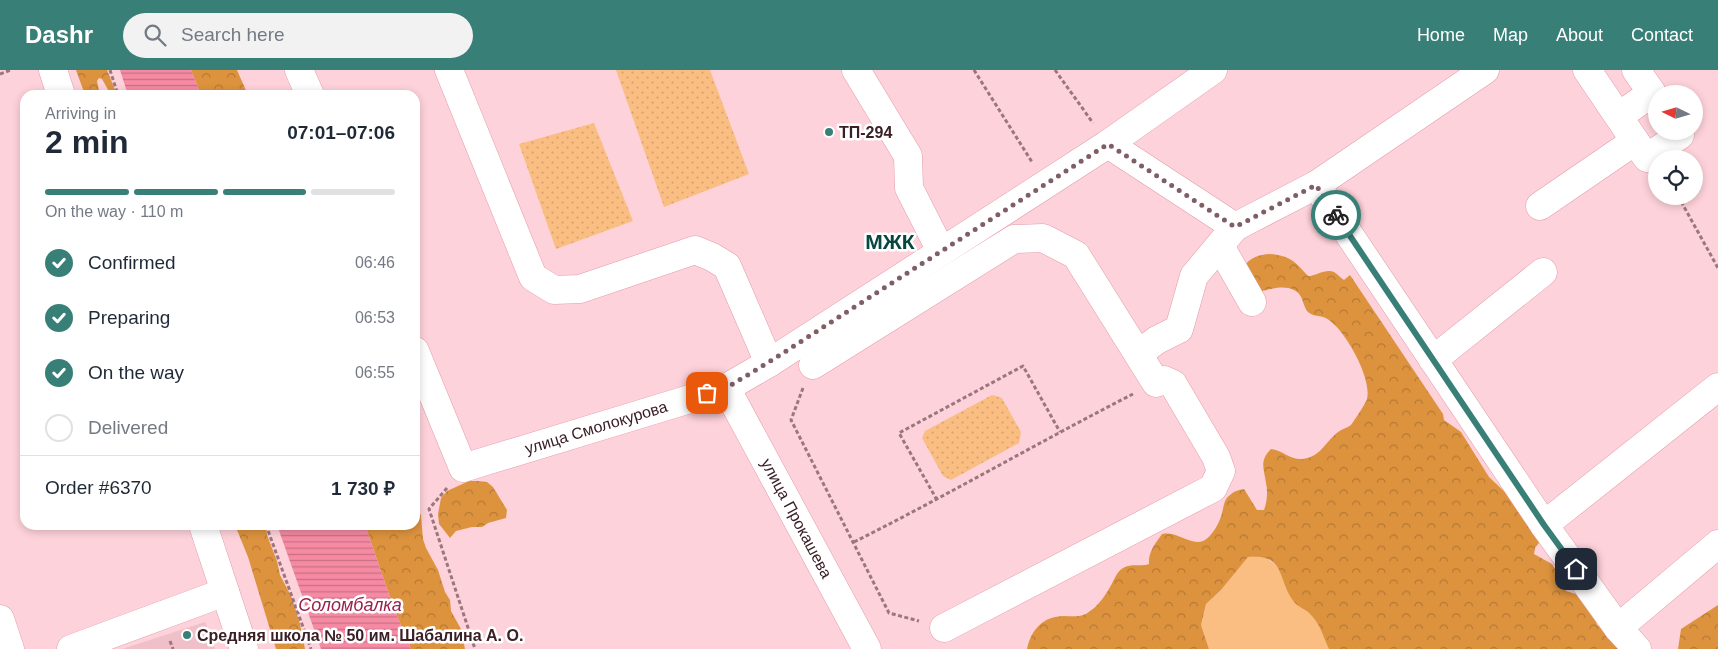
<!DOCTYPE html>
<html lang="en">
<head>
<meta charset="utf-8">
<style>
	:root { --surface:#fff; --page:#f2f2f3; --text:#1f2937; --muted:#747a83; --line:#e0e1e3; --accent:#387f77 }
	body { margin:0; font-family:Helvetica,sans-serif; background:var(--page); color:var(--text); height:100vh; display:flex; flex-direction:column; font-size:19px; white-space:nowrap }
	* { box-sizing:border-box; margin:0 }
	p { font-size:16px; color:var(--muted) }
	.icon { flex:none; width:28px; height:28px; fill:none; stroke:currentColor; stroke-width:2; stroke-linecap:round; stroke-linejoin:round }
	.map { position:relative; flex:1; overflow:hidden }
	.panel { position:absolute; left:20px; top:20px; width:400px; height:440px; display:flex; flex-direction:column; background:var(--surface); border-radius:15px; box-shadow:0 2px 8px #0003 }
	.panel>* { flex:none }
	.needle { width:32px; rotate:275deg }
	.buttons { position:absolute; left:1648px; top:15px; display:grid; gap:10px }
	.buttons a { display:grid; place-items:center; width:55px; height:55px; border-radius:50%; background:var(--surface); box-shadow:0 2px 8px #0003; font-size:25px }
	.pin { position:absolute; display:grid; place-items:center; width:42px; height:42px; color:#fff; margin:-21px; border-radius:10px; box-shadow:0 2px 8px #0006 }
	.courier { position:absolute; display:grid; place-items:center; width:50px; height:50px; margin:-25px; border:4px solid #387f77; border-radius:50%; background:#fff; color:#222; box-shadow:0 1px 6px #0007 }
	.head em { font-style:normal; font-weight:700 }
	.head div { display:flex; flex-direction:column-reverse }
	.head { display:flex; align-items:center; justify-content:space-between; height:85px; padding:0 25px }
	h1 { font-size:32px; font-weight:700; line-height:38px }
	.bar { display:grid; grid-template-columns:repeat(4,1fr); gap:8px 5px; align-content:center; height:60px; padding:0 25px }
	.bar i { height:6px; border-radius:4px; background:var(--line) }
	.bar .current { background:var(--accent) }
	.bar p { grid-column:span 4 }
	.line { display:flex; align-items:center; gap:12px; padding:0 25px; border-top:1px solid var(--line) }
	.line div { flex:1 }
	ol { padding:0 25px; list-style:none }
	li { display:flex; align-items:center; gap:15px; height:55px }
	li p { margin-inline-start:auto }
	li .icon { padding:5px; border-radius:50%; background:var(--accent); color:#fff; stroke-width:4 }
	li:last-child { color:var(--muted) }
	li i { width:28px; height:28px; border:2px solid var(--line); border-radius:50% }
	header { display:flex; align-items:center; gap:30px; box-sizing:border-box; height:70px; padding:0 25px; background:var(--accent); color:#fff }
	header strong { font-size:24px }
	nav { display:flex; gap:28px; margin-inline-start:auto; font-size:18px }
	.search { width:350px; height:45px; background:var(--page); display:flex; align-items:center; gap:12px; box-sizing:border-box; padding:0 18px; border-radius:28px; color:var(--muted); font-size:19px }
	.map>svg:first-child { display:block }
	.built { fill:#f0c0c9 }
	.grass { fill:#fabe82 }
	.forest { fill:url(#forest-crowns) }
	.park { fill:url(#park-dots) }
	.water { fill:url(#water-rules) }
	.lines { fill:none; stroke-linecap:round; stroke-linejoin:round }
	.minor-casing { stroke:#e29cab; stroke-width:29 }
	.path { stroke:#9a777e; stroke-width:3; stroke-dasharray:4 2.5; stroke-linecap:butt }
	.minor { stroke:#fff; stroke-width:28 }
	.done { stroke:#7f5e65; stroke-width:5; stroke-dasharray:0 9 }
	.route { stroke:#387f77; stroke-width:6 }
	.poi-dot { fill:#387f77; stroke:#fff; stroke-width:2 }
	.labels { text-anchor:middle; stroke-width:5; stroke-linejoin:round; paint-order:stroke }
	.poi-label { font-size:16px; font-weight:bold; fill:#3a2026; stroke:#fff; text-anchor:start }
	.street-label { font-size:16px; fill:#3a2026; stroke:#fff }
	.water-label { font-size:18px; font-style:italic; fill:#9a214b; stroke:#fff }
	.district-label { font-size:21px; font-weight:bold; fill:#074741; stroke:#fff }
</style>
</head>
<body>
<header>
<strong>Dashr</strong>
<div class="search"><svg class="icon" aria-label="search" viewBox="0 0 24 24"><circle cx="10" cy="10" r="6"/><path d="M15 15l6 6"/></svg>Search here</div>
<nav><a>Home</a><a>Map</a><a>About</a><a>Contact</a></nav>
</header>
<div class="map">
<svg width="1718" height="579" viewBox="0 0 1718 579">
	<defs>
		<pattern id="forest-crowns" width="20" height="18" patternUnits="userSpaceOnUse" patternTransform="scale(1.25)"><rect width="20" height="18" fill="#dd933e"/><path d="M2 6a3 3 0 1 1 6 0M12 15a3 3 0 1 1 6 0" fill="none" stroke="#b47834"/></pattern>
		<pattern id="park-dots" width="8" height="8" patternUnits="userSpaceOnUse" patternTransform="scale(1.25)"><rect width="8" height="8" fill="#fabe82"/><path d="M2 2h.1M6 6h.1" fill="none" stroke="#d7a370" stroke-width="1.8" stroke-linecap="round"/></pattern>
		<pattern id="water-rules" width="6" height="5" patternUnits="userSpaceOnUse" patternTransform="scale(1.25)"><rect width="6" height="5" fill="#f68aa3"/><path d="M0 2.5h6" fill="none" stroke="#c87085"/></pattern>
	</defs>
	<rect width="100%" height="100%" fill="#fed2da"/>
	<path class="built" d="M205,552L215,579H122Z"/>
	<path class="grass" d="M1260,486C1289,497 1279,513 1296,533C1299,537 1304,539 1308,542C1321,554 1322,565 1329,579H1209L1201,555L1206,534L1221,520L1248,487Z"/>
	<g class="forest">
		<path d="M76,0H107L117,25H111L102,9L99,8L97,11L100,25H85Z"/>
		<path d="M191,0H237L248,25H201Z"/>
		<path d="M1269,184C1291,186 1294,191 1308,206C1316,206 1326,198 1334,202C1337,204 1341,208 1344,210L1350,205L1443,344L1444,350L1461,362L1489,407L1525,441L1545,465L1535,478L1534,484L1552,494L1558,504L1562,516L1566,521L1579,525L1594,544L1597,555L1634,579H1329C1322,565 1321,554 1308,542C1304,539 1299,537 1295,533C1277,512 1287,483 1248,487L1221,520L1206,534L1201,555L1209,579H1027C1031,560 1043,546 1064,546C1074,546 1082,548 1090,541C1098,536 1105,526 1110,517C1114,511 1116,502 1123,498C1131,493 1141,497 1149,494C1148,482 1155,474 1162,464C1178,461 1190,476 1203,471C1212,467 1220,452 1222,443C1224,436 1224,429 1230,425C1234,421 1239,420 1244,419L1257,440H1264C1267,432 1268,422 1266,413C1264,398 1259,391 1271,379C1282,380 1290,390 1303,389C1322,386 1324,373 1338,362C1342,359 1347,358 1351,355C1354,351 1366,333 1367,329C1372,308 1346,262 1329,250C1323,245 1313,247 1308,242C1302,235 1304,225 1294,220C1281,214 1266,221 1253,223L1244,196C1251,187 1259,185 1269,184Z"/>
		<path d="M469,411H478L487,412L493,417L507,440L506,448L488,453L482,457H472L456,461L450,468L439,454L438,444L441,428L447,421Z"/>
		<path d="M415,437L421,445L423,469L426,478L438,500L445,522L450,530L451,541L461,559L465,579H411L393,536L365,455H415Z"/>
		<path d="M235,455H266L267,465L277,491L280,505L292,528L300,554L305,579H276L248,487Z"/>
		<path d="M1718,535V579H1678L1681,559Z"/>
	</g>
	<g class="park">
		<path d="M616,0H710L749,104L664,137Z"/>
		<path d="M594,53L633,151L556,179L519,74Z"/>
		<path d="M992,325L1002,328L1021,362L1019,373L951,410L943,406L922,368L925,361Z"/>
	</g>
	<g class="water">
		<path d="M120,0H191L201,25H128Z"/>
		<path d="M277,455H365L393,536L411,579H321Z"/>
	</g>
	<g class="lines">
		<g class="minor-casing">
			<g id="minor">
				<path d="M53,0L61,25"/>
				<path d="M299,0L310,25"/>
				<path d="M449,0L533,207L554,220L580,219L695,180L712,187L727,196L769,293"/>
				<path d="M856,0L908,86L909,118L941,181"/>
				<path d="M1619,46L1652,23L1636,0"/>
				<path d="M1635,71L1647,88L1680,65L1678,61"/>
				<path d="M1108,74L1235,157"/>
				<path d="M1316,115L1544,455L1618,558L1637,579"/>
				<path d="M1540,136L1635,71L1587,0"/>
				<path d="M1220,176L1252,232"/>
				<path d="M415,281L463,398L726,318L769,293L1108,74L1213,0"/>
				<path d="M1138,284L1157,270L1179,259L1194,206L1235,157L1316,115L1485,0"/>
				<path d="M1433,290L1543,202"/>
				<path d="M813,295L1014,169L1043,168L1076,185L1156,313L1164,310L1173,314L1216,387L1221,401L1213,418L944,558"/>
				<path d="M726,318L867,579"/>
				<path d="M203,455L244,579"/>
				<path d="M1544,455L1718,317"/>
				<path d="M0,549L10,579"/>
				<path d="M1618,558L1718,474"/>
				<path d="M71,579L225,522"/>
			</g>
		</g>
		<g class="path">
			<path d="M110,0L118,25"/>
			<path d="M974,0L1032,92"/>
			<path d="M1055,0L1093,53"/>
			<path d="M0,4L11,0"/>
			<path d="M1678,126L1718,198"/>
			<path d="M803,318L791,350L889,543L919,551"/>
			<path d="M447,418L429,439L475,579"/>
			<path d="M937,430L899,363L1023,296L1060,362"/>
			<path d="M266,455L311,579"/>
			<path d="M854,472C948,425 1039,372 1133,324"/>
			<path d="M170,571L173,579"/>
		</g>
		<use href="#minor" class="minor"/>
	</g>
	<g class="lines">
		<path class="done" d="M707,323L726,318L769,292L1108,74L1235,157L1316,115L1336,145"/>
		<path class="route" d="M1336,145L1544,455L1576,499"/>
	</g>
	<g class="poi-dot">
		<circle cx="829" cy="62" r="5"/>
		<circle cx="187" cy="565" r="5"/>
	</g>
	<g class="labels">
		<g class="poi-label">
			<text x="839" y="68">ТП-294</text>
			<text x="197" y="571">Средняя школа № 50 им. Шабалина А. О.</text>
		</g>
		<g class="street-label">
			<text transform="translate(596 357) rotate(-17)" y="6">улица Смолокурова</text>
			<text transform="translate(797 448) rotate(62)" y="6">улица Прокашева</text>
		</g>
		<g class="water-label">
			<text x="350" y="541">Соломбалка</text>
		</g>
		<g class="district-label">
			<text x="890" y="179">МЖК</text>
		</g>
	</g>
</svg>
<div class="buttons">
<a><svg class="needle" viewBox="-14 -14 28 28"><path d="M0-13l5 13h-10z" fill="#e53935"/><path d="M0 13l5-13h-10z" fill="#747a83"/></svg></a>
<a><svg class="icon" aria-label="locate" viewBox="0 0 24 24"><circle cx="12" cy="12" r="6"/><path d="M12 2v4M12 18v4M2 12h4M18 12h4"/></svg></a>
</div>
<div class="pin" style="left:707px;top:323px;background:#ea580c"><svg class="icon" aria-label="bag" viewBox="0 0 24 24"><path d="M5 8h14l-1 12H6zM9 8a3 3 0 0 1 6 0"/></svg></div>
<div class="pin" style="left:1576px;top:499px;background:#1f2937"><svg class="icon" aria-label="home" viewBox="0 0 24 24"><path d="M3 11l9-7 9 7M6 9v11h12V9"/></svg></div>
<div class="courier" style="left:1336px;top:145px"><svg class="icon" aria-label="bike" viewBox="0 0 24 24"><circle cx="6" cy="16" r="4"/><circle cx="18" cy="16" r="4"/><path d="M6 16l4-8h5l3 8M10 8l3 8H6M13 5h3"/></svg></div>
<section class="panel">
<div class="head"><div><h1>2 min</h1><p>Arriving in</p></div><em>07:01–07:06</em></div>
<div class="bar"><i class="current"></i><i class="current"></i><i class="current"></i><i></i><p>On the way · 110 m</p></div>
<ol>
<li><svg class="icon" aria-label="check" viewBox="0 0 24 24"><path d="M5 12l5 5 9-10"/></svg>Confirmed<p>06:46</p></li>
<li><svg class="icon" aria-label="check" viewBox="0 0 24 24"><path d="M5 12l5 5 9-10"/></svg>Preparing<p>06:53</p></li>
<li><svg class="icon" aria-label="check" viewBox="0 0 24 24"><path d="M5 12l5 5 9-10"/></svg>On the way<p>06:55</p></li>
<li><i></i>Delivered</li>
</ol>
<div class="line" style="height:65px"><div>Order #6370</div><b>1 730 ₽</b></div>
</section>
</div>
</body>
</html>
